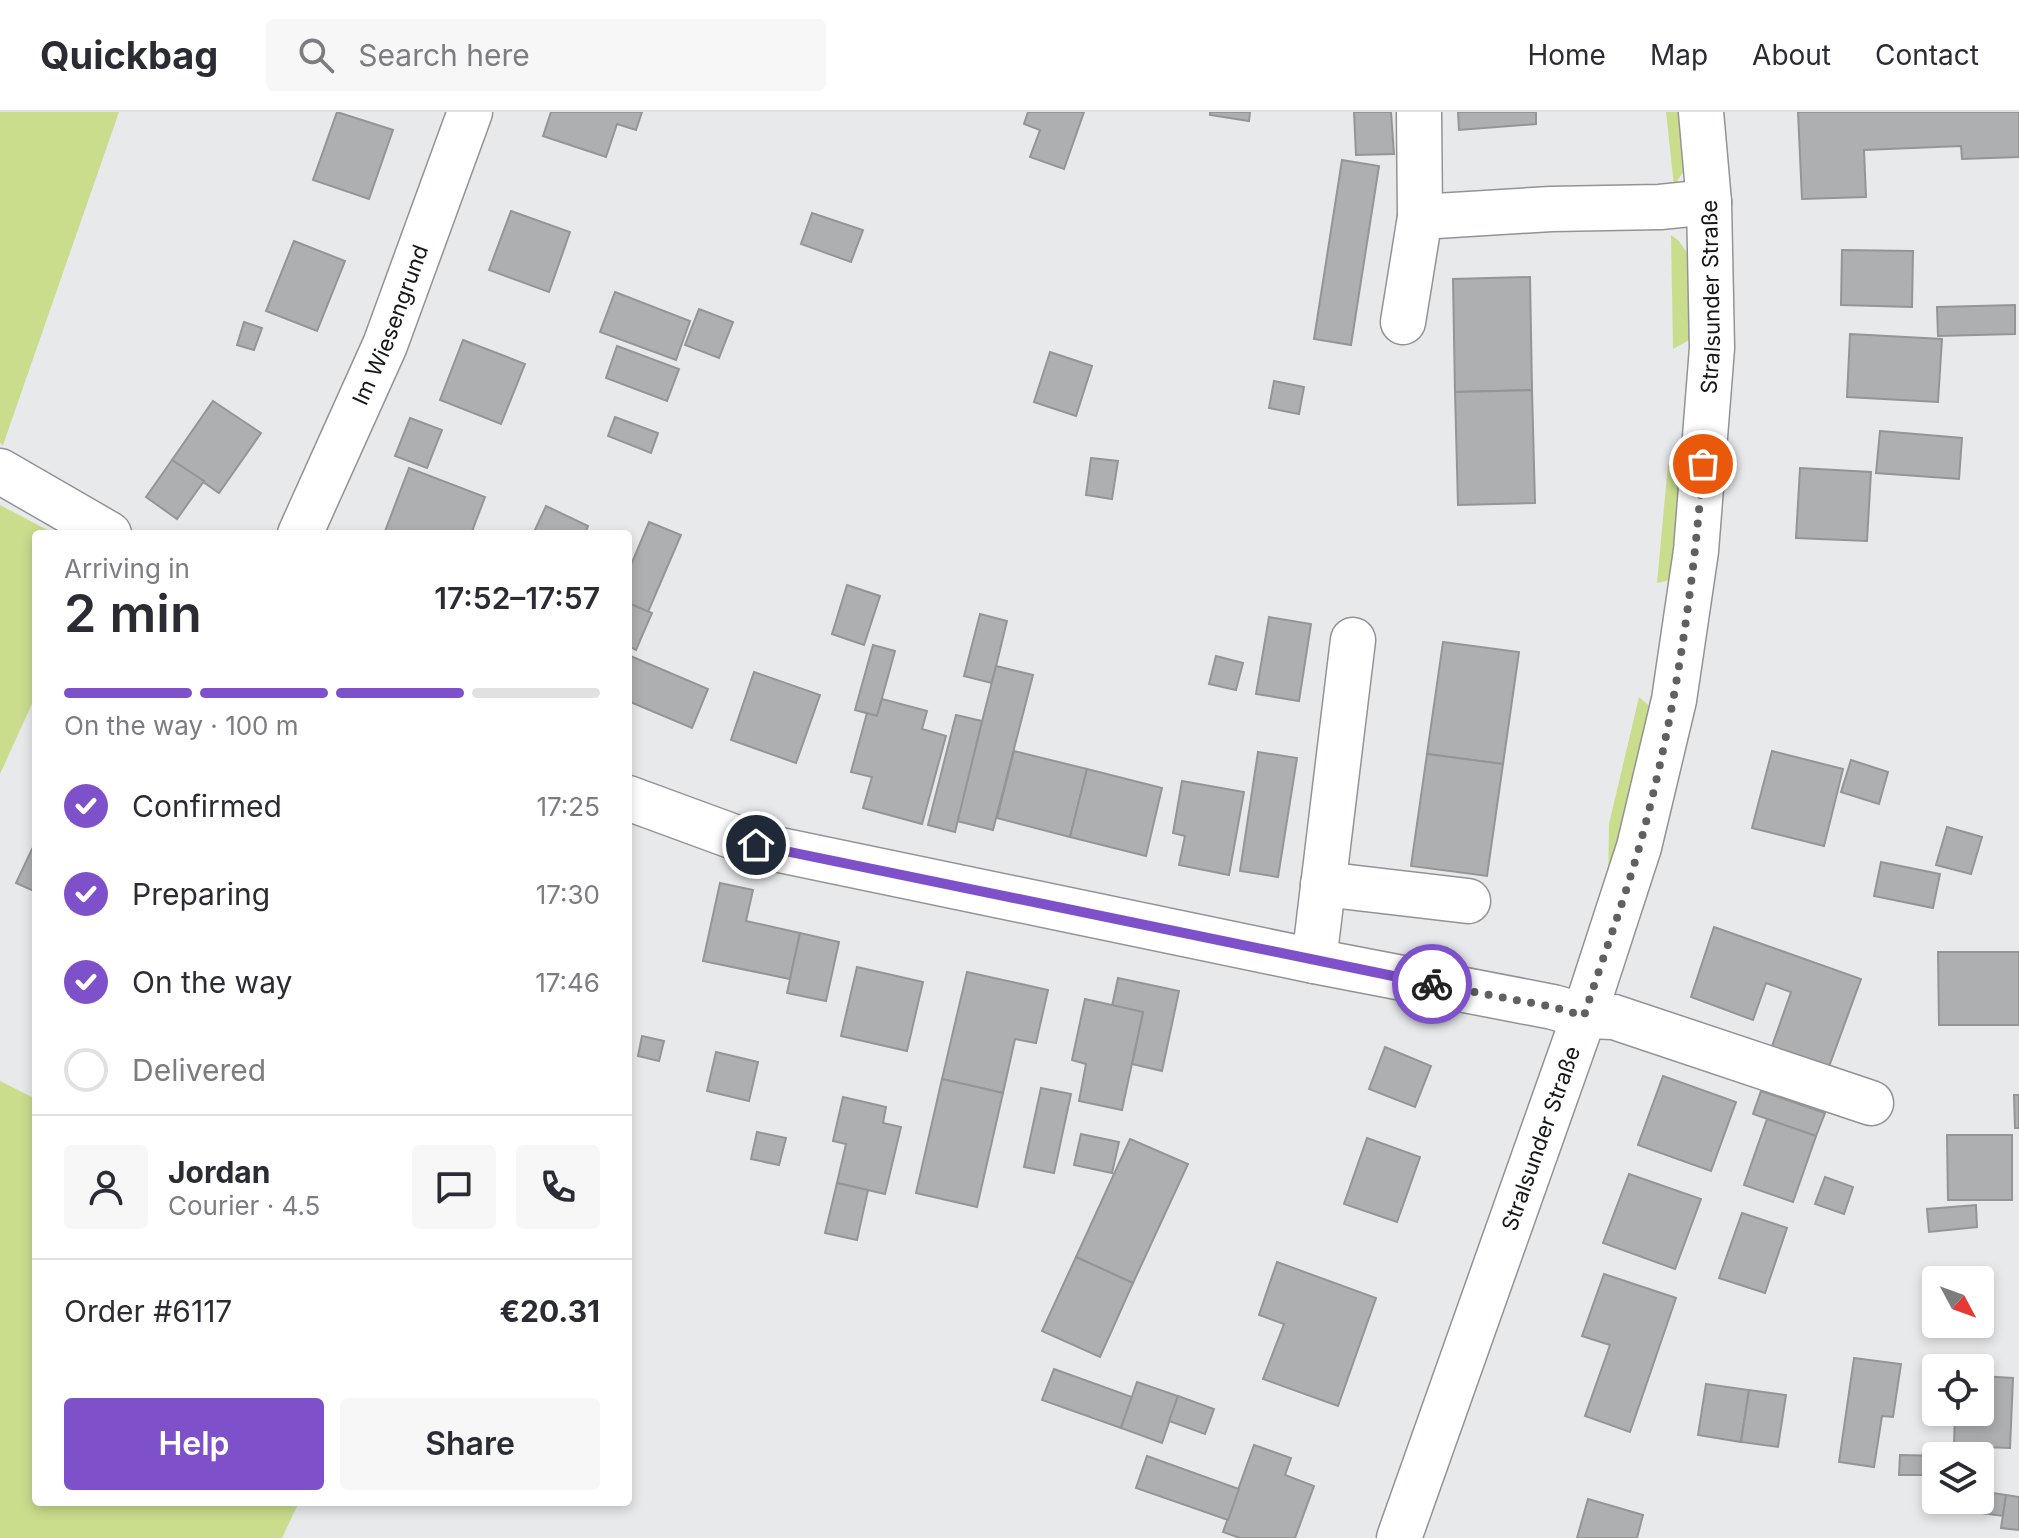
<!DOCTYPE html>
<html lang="en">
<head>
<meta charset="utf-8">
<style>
	:root { --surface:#fff; --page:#f7f7f7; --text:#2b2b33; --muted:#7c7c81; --line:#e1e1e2; --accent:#7e51ca }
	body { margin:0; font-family:Inter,sans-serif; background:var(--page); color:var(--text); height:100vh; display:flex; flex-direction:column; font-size:30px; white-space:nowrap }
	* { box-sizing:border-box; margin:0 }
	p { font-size:26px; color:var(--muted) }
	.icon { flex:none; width:44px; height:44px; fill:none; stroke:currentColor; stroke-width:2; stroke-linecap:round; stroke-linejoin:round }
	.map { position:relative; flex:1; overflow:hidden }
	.drawer { position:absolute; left:32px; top:418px; width:600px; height:976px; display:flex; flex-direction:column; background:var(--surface); border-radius:8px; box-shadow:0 4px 12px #0003 }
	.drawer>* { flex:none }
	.needle { width:52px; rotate:131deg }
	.fabs { position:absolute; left:1922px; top:1154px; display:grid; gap:16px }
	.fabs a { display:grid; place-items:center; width:72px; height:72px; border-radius:8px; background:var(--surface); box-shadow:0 4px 12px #0003; font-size:40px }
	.pin { position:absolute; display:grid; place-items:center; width:68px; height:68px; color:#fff; margin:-34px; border:4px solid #fff; border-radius:50%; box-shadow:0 2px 8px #0007 }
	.courier { position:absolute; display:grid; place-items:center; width:80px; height:80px; margin:-40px; border:6px solid #7e51ca; border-radius:50%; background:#fff; color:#222; box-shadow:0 2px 10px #0007 }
	.summary em { font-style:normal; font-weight:600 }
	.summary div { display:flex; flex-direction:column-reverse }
	.summary { display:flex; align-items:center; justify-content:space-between; height:136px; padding:0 32px }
	h1 { font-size:52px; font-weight:600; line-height:60px }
	.bar { display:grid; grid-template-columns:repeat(4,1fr); gap:12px 8px; align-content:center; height:96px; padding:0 32px }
	.bar i { height:10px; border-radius:6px; background:var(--line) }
	.bar .active { background:var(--accent) }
	.bar p { grid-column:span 4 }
	.line { display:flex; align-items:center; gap:20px; padding:0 32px; border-top:2px solid var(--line) }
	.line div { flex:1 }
	.round { display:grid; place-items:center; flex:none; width:84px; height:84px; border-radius:8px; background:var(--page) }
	ol { padding:0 32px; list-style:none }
	li { display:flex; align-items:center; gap:24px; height:88px }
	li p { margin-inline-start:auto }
	li .icon { padding:8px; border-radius:50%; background:var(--accent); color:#fff; stroke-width:4 }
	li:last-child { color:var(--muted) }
	li i { width:44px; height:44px; border:4px solid var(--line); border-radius:50% }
	.primary-button { display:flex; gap:16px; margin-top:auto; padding:16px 32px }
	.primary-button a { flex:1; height:92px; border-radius:8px; background:var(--accent); color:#fff; font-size:32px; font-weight:600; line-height:92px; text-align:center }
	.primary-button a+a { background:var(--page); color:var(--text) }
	header { display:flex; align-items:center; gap:48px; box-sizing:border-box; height:112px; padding:0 40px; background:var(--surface); border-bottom:2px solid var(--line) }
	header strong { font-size:38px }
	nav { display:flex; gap:44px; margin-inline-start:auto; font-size:28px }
	.search { width:560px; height:72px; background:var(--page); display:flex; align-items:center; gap:20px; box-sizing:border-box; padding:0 28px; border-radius:8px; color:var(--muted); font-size:30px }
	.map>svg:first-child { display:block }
	.green { fill:#c9dd8d }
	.building { fill:#aeafb1; stroke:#949597; stroke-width:2 }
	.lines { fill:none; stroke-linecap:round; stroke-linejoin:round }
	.minor-casing { stroke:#929396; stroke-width:47 }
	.minor { stroke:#fff; stroke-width:44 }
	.done { stroke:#5f6061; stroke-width:8; stroke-dasharray:0 14.4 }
	.route { stroke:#7e51ca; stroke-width:10 }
	.labels { text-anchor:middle; stroke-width:7; stroke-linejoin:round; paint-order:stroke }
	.street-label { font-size:22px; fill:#151617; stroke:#fff }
</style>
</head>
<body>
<header>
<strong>Quickbag</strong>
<div class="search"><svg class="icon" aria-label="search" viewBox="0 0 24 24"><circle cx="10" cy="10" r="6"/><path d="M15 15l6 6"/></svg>Search here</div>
<nav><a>Home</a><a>Map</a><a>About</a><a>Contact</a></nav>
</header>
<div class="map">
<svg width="2019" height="1426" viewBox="0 0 2019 1426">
	<rect width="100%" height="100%" fill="#e8e9eb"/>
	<g class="green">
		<path d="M0,0H119L3,333L0,331Z"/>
		<path d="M1666,0H1683L1687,54L1674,74Z"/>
		<path d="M1671,123L1679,129L1695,153L1691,227L1673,237Z"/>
		<path d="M1668,352L1688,367L1679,466L1657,471Z"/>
		<path d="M0,393L55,422H36V583L0,662Z"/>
		<path d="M1639,585L1655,599L1608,782L1609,712Z"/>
		<path d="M0,969L36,987V1390H299L282,1426H0Z"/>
	</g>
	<g class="building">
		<path d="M337,0L393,18L369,87L313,68Z"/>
		<path d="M551,0H642L636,18L617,12L606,45L543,24Z"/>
		<path d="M1028,0H1084L1064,57L1030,45L1040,18L1024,12Z"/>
		<path d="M1210,0H1250L1249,9L1210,3Z"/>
		<path d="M1354,0H1391L1394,42L1356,43Z"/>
		<path d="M1458,0H1536V12L1459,18Z"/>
		<path d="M1798,0H2019V45L1962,47L1961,34L1864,38L1866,85L1802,87Z"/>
		<path d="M1342,48L1379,54L1351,233L1314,227Z"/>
		<path d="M511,99L570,120L549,180L489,158Z"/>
		<path d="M812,101L863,118L851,150L801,132Z"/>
		<path d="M294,129L345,149L317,219L266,199Z"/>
		<path d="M1842,138L1913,139L1912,195L1841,193Z"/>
		<path d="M1530,165L1532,278L1455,280L1453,167Z"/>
		<path d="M615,180L690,209L676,248L600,220Z"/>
		<path d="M2015,193V222L1938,224L1937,195Z"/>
		<path d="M699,197L733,210L719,246L685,233Z"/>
		<path d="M244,210L262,216L254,238L237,233Z"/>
		<path d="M1850,222L1942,227L1938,290L1847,285Z"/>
		<path d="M463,228L525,252L501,312L440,288Z"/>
		<path d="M617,234L679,257L667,289L606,266Z"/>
		<path d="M1050,240L1092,254L1076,304L1034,290Z"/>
		<path d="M1274,269L1304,275L1299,302L1269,296Z"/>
		<path d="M1532,278L1535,391L1458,393L1455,280Z"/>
		<path d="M213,289L261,321L219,381L172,348Z"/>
		<path d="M615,305L658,321L651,341L608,324Z"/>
		<path d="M410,306L442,318L427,356L395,344Z"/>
		<path d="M1880,319L1962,326L1959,367L1876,361Z"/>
		<path d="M1091,346L1118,349L1112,387L1086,383Z"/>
		<path d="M172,348L204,369L177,407L146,385Z"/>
		<path d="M409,356L485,385L471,422H384Z"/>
		<path d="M1800,356L1871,360L1867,429L1796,426Z"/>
		<path d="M546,394L588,414L585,422H533Z"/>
		<path d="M649,410L681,423L648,500L628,491V460Z"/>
		<path d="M847,473L880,484L864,533L832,522Z"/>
		<path d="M628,491L652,501L636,538L628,534Z"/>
		<path d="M980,502L1007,509L992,571L964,564Z"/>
		<path d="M1269,505L1311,512L1299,589L1256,582Z"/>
		<path d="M1443,530L1519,540L1503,652L1427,642Z"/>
		<path d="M873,533L895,539L877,604L855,598Z"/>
		<path d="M628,543L708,577L692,616L628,589Z"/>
		<path d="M1216,544L1243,551L1236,578L1209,572Z"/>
		<path d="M996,554L1033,563L993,718L957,709Z"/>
		<path d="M754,560L820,583L796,651L731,628Z"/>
		<path d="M882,587L927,599L922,617L946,624L922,712L863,696L872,665L851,660L867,601L877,604Z"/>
		<path d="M956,603L982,609L955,720L928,713Z"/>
		<path d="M1014,639L1087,657L1070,725L997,706Z"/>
		<path d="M1772,639L1843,657L1824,734L1752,716Z"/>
		<path d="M1258,640L1297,646L1278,765L1240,759Z"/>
		<path d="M1427,642L1503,652L1487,764L1411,754Z"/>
		<path d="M1851,648L1888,660L1879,692L1841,680Z"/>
		<path d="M1087,657L1162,676L1146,744L1070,725Z"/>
		<path d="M1182,669L1244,680L1229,763L1179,753L1185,724L1173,721Z"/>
		<path d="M1947,715L1982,725L1971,762L1936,753Z"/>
		<path d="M32,737L36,739V780L16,771Z"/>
		<path d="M1881,750L1940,762L1933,796L1874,784Z"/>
		<path d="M720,771L753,778L746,809L800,821L790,867L703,849Z"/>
		<path d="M1714,815L1861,867L1827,960L1770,940L1791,880L1766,871L1753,908L1691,885Z"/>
		<path d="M800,821L839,830L826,889L787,881Z"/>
		<path d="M1938,840H2019V913H1939Z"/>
		<path d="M857,855L923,870L907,939L841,924Z"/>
		<path d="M967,860L1048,878L1036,931L1015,927L1003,981L942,967Z"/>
		<path d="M1118,866L1179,879L1162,959L1132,952L1143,900L1112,894Z"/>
		<path d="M1085,887L1143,900L1122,998L1079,989L1086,952L1072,948Z"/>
		<path d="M642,924L664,929L659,949L638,944Z"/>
		<path d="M1385,935L1431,954L1415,995L1369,977Z"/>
		<path d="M716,940L758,950L749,989L707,979Z"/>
		<path d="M1663,964L1736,990L1711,1059L1638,1033Z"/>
		<path d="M942,967L1003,981L977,1095L916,1081Z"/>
		<path d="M1041,976L1071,982L1054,1061L1024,1055Z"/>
		<path d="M1761,979L1825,1001L1816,1024L1753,1002Z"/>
		<path d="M2014,983H2019V1016H2015Z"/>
		<path d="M843,985L886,995L883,1011L901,1015L885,1082L837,1071L846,1032L833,1029Z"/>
		<path d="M1767,1007L1816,1024L1793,1090L1744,1073Z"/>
		<path d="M757,1020L786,1026L779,1053L751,1047Z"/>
		<path d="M1081,1022L1119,1030L1112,1061L1074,1053Z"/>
		<path d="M1947,1023H2012V1088H1948Z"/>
		<path d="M1367,1026L1420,1045L1397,1110L1344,1092Z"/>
		<path d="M1130,1027L1188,1052L1133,1171L1076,1145Z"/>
		<path d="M1629,1062L1701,1087L1675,1157L1603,1131Z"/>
		<path d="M1825,1065L1853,1075L1844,1102L1815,1092Z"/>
		<path d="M837,1071L868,1078L857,1128L825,1121Z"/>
		<path d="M1976,1093L1977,1115L1929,1120L1927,1097Z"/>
		<path d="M1742,1101L1787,1116L1765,1181L1719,1166Z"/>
		<path d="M1076,1145L1133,1171L1100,1245L1042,1219Z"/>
		<path d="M1277,1150L1376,1186L1338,1294L1263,1267L1284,1212L1259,1203Z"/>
		<path d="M1604,1162L1676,1186L1630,1320L1585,1304L1610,1233L1582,1224Z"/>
		<path d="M1854,1246L1901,1252L1893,1305L1882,1304L1874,1355L1839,1350Z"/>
		<path d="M1054,1257L1132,1285L1121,1316L1042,1288Z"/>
		<path d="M1980,1264L2013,1266L2010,1336L1954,1334L1955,1300H1980Z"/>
		<path d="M1137,1270L1178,1284L1162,1331L1121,1316Z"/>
		<path d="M1706,1272L1749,1278L1741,1330L1698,1323Z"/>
		<path d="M1749,1278L1786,1283L1778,1335L1741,1330Z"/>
		<path d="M1178,1284L1214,1297L1205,1322L1169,1309Z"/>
		<path d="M1254,1333L1291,1346L1285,1363L1314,1374L1295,1426H1240L1223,1420Z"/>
		<path d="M1900,1343L1947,1344H1936V1363H1899Z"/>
		<path d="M1147,1344L1239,1377L1228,1408L1136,1376Z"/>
		<path d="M1980,1379L2006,1383L2003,1404L1942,1396L1943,1388H1980Z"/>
		<path d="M2006,1383L2019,1385V1418L2001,1416Z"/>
		<path d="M1588,1387L1643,1403L1637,1426H1577Z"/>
	</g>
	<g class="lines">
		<g class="minor-casing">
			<g id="minor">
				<path d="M1420,105L1551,97L1660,95L1709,90"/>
				<path d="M1403,210L1420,105L1419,0"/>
				<path d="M0,359L109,422"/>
				<path id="s1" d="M300,422L385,233L470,0"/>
				<path d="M628,686L756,733L1314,849L1553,895L1584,904L1614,905L1871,991"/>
				<path d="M1323,772L1468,789"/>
				<path d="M1314,849L1353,528"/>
				<path id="s2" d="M1399,1426L1584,904L1639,735L1674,588L1696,439L1712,236L1709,90L1701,0"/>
			</g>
		</g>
		<use href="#minor" class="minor"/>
	</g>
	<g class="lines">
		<path class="done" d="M1432,872L1553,895L1584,904C1602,848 1623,792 1639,736C1674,611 1693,481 1703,352"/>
		<path class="route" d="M756,733L1432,872"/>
	</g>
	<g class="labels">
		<g class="street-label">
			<text dy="8" stroke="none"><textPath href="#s2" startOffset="1288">Stralsunder Straße</textPath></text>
			<text dy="8" stroke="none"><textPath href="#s1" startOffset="228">Im Wiesengrund</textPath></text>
			<text dy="8" stroke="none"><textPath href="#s2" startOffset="424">Stralsunder Straße</textPath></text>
		</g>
	</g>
</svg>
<div class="fabs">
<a><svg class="needle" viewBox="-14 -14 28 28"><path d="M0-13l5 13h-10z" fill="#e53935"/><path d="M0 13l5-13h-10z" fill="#7c7c81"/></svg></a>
<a><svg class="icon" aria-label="locate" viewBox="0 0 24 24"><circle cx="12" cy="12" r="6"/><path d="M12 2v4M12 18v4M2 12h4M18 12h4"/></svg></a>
<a><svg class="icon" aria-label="layers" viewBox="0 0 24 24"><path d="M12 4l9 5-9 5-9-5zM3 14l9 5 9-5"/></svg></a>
</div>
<div class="pin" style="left:1703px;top:352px;background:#ea580c"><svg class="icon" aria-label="bag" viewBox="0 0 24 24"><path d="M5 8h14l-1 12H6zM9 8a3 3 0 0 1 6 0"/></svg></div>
<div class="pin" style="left:756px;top:733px;background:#1f2937"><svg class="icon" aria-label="home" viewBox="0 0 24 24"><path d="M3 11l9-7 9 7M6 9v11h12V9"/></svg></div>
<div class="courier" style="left:1432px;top:872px"><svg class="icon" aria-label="bike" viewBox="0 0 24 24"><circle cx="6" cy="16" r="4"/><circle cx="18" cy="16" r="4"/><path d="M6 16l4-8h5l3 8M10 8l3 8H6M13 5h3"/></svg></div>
<section class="drawer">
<div class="summary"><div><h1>2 min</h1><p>Arriving in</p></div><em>17:52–17:57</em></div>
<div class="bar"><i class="active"></i><i class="active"></i><i class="active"></i><i></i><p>On the way · 100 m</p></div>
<ol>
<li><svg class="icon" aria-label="check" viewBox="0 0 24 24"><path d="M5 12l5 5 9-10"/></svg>Confirmed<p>17:25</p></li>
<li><svg class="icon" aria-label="check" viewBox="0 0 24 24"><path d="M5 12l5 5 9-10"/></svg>Preparing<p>17:30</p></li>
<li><svg class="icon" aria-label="check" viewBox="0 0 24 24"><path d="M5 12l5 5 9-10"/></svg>On the way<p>17:46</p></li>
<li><i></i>Delivered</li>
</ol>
<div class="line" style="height:144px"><a class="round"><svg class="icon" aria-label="person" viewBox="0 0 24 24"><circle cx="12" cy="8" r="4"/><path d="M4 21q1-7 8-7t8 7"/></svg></a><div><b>Jordan</b><p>Courier · 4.5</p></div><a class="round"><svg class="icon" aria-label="chat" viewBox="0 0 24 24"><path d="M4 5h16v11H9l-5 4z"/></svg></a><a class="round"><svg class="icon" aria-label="phone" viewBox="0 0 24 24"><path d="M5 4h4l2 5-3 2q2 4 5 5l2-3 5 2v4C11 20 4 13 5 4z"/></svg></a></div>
<div class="line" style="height:104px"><div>Order #6117</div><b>€20.31</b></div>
<div class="primary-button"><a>Help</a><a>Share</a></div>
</section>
</div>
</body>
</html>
